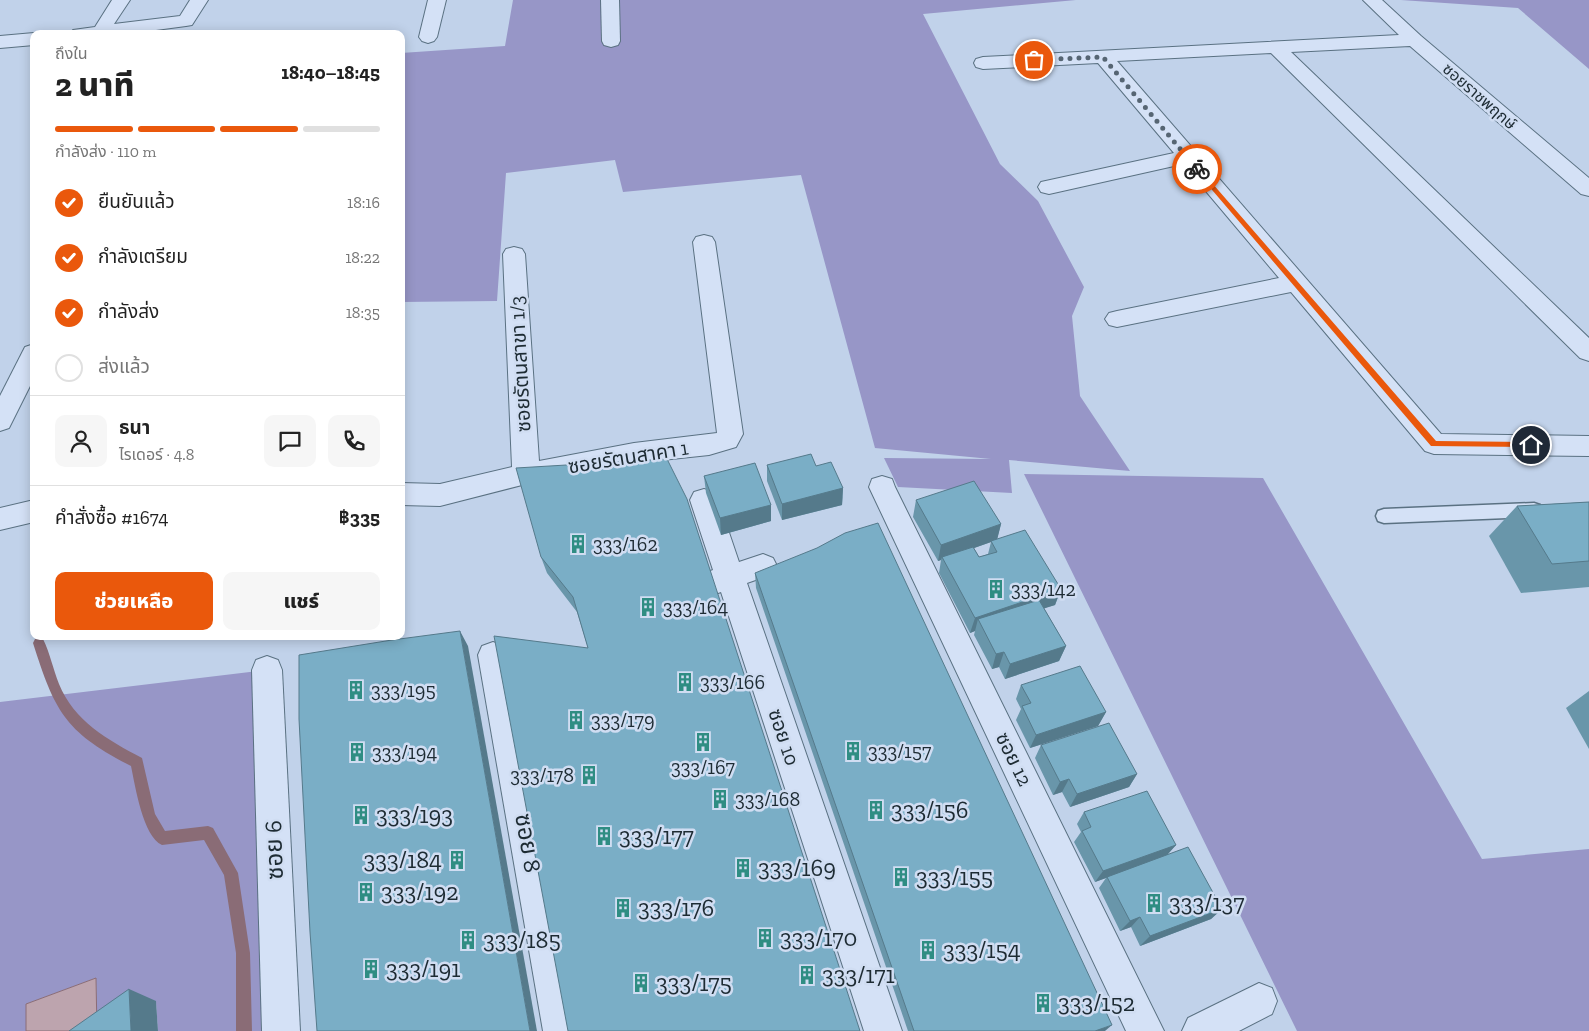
<!DOCTYPE html>
<html lang="th">
<head>
<meta charset="utf-8">
<style>
	:root { --surface:#fff; --page:#f6f6f6; --text:#222; --muted:#767676; --line:#e0e0e0; --accent:#ea580c }
	body { margin:0; font-family:"Zilla Slab","Noto Sans Thai",serif; background:var(--page); color:var(--text); height:100vh; display:flex; flex-direction:column; font-size:19px; white-space:nowrap }
	* { box-sizing:border-box; margin:0 }
	p { font-size:16px; color:var(--muted) }
	.icon { flex:none; width:28px; height:28px; fill:none; stroke:currentColor; stroke-width:2; stroke-linecap:round; stroke-linejoin:round }
	.map { position:relative; flex:1; overflow:hidden }
	.panel { position:absolute; left:30px; top:30px; width:375px; height:610px; display:flex; flex-direction:column; background:var(--surface); border-radius:10px; box-shadow:0 2px 12px #0003 }
	.panel>* { flex:none }
	.pin { position:absolute; display:grid; place-items:center; width:42px; height:42px; color:#fff; margin:-21px; border:2px solid #fff; border-radius:50%; box-shadow:0 1px 5px #0007 }
	.courier { position:absolute; display:grid; place-items:center; width:50px; height:50px; margin:-25px; border:4px solid #ea580c; border-radius:50%; background:#fff; color:#222; box-shadow:0 1px 6px #0007 }
	.head em { font-style:normal; font-weight:800 }
	.head div { display:flex; flex-direction:column-reverse }
	.head { display:flex; align-items:center; justify-content:space-between; height:85px; padding:0 25px }
	h1 { font-size:32px; font-weight:800; line-height:38px }
	.bar { display:grid; grid-template-columns:repeat(4,1fr); gap:8px 5px; align-content:center; height:60px; padding:0 25px }
	.bar i { height:6px; border-radius:4px; background:var(--line) }
	.bar .active { background:var(--accent) }
	.bar p { grid-column:span 4 }
	.line { display:flex; align-items:center; gap:12px; padding:0 25px; border-top:1px solid var(--line) }
	.line div { flex:1 }
	.round { display:grid; place-items:center; flex:none; width:52px; height:52px; border-radius:10px; background:var(--page) }
	ol { padding:0 25px; list-style:none }
	li { display:flex; align-items:center; gap:15px; height:55px }
	li p { margin-inline-start:auto }
	li .icon { padding:5px; border-radius:50%; background:var(--accent); color:#fff; stroke-width:4 }
	li:last-child { color:var(--muted) }
	li i { width:28px; height:28px; border:2px solid var(--line); border-radius:50% }
	.button { display:flex; gap:10px; margin-top:auto; padding:10px 25px }
	.button a { flex:1; height:58px; border-radius:10px; background:var(--accent); color:#fff; font-size:20px; font-weight:800; line-height:58px; text-align:center }
	.button a+a { background:var(--page); color:var(--text) }
	.map>svg:first-child { display:block }
	.green { fill:#9796c7 }
	.water { fill:#bda4ae; stroke:#8a6c76 }
	.lines { fill:none; stroke-linecap:round; stroke-linejoin:round }
	.stream { fill:#8a6c76; fill-rule:evenodd }
	.service-casing { stroke:#5a7182; stroke-width:3 }
	.minor-casing { stroke:#5a7182; stroke-width:2 }
	.service { fill:#d4e1f6; fill-rule:evenodd }
	.minor { fill:#d4e1f6; fill-rule:evenodd }
	.wall { fill:#6996aa; fill-rule:evenodd }
	.shaded-wall { fill:#557a8b }
	.building { fill:#7aaec6; stroke:#557a8b }
	.route { fill:#ea580c }
	.done { stroke:#566573; stroke-width:5; stroke-dasharray:0 9 }
	.labels { text-anchor:middle; stroke-width:5; stroke-linejoin:round; paint-order:stroke }
	.far-street-label { font-size:16px; fill:#1d2b33; stroke:#d0ddf2 }
	.street-label { font-size:20px; fill:#1d2b33; stroke:#d0ddf2 }
	.poi-label { font-size:20px; fill:#1d2b33; stroke:#d0ddf2; text-anchor:start }
	.near-poi-label { font-size:24px; fill:#1d2b33; stroke:#d0ddf2; text-anchor:start }
	.near-street-label { font-size:24px; fill:#1d2b33; stroke:#d0ddf2 }
</style>
</head>
<body>
<div class="map">
<svg width="1589" height="1031" viewBox="0 0 1589 1031">
	<rect width="100%" height="100%" fill="#c1d2ea"/>
	<g class="green">
		<path d="M513,0H1076L923,14L1000,164L1038,201L1084,287L1072,316L1080,396L1130,471L1009,460L1012,493L898,487L884,458L991,459L875,448L801,175L623,192L615,160L506,173L497,301L401,302V53L505,46Z"/>
		<path d="M1401,0H1589V69L1518,8Z"/>
		<path d="M1024,474L1263,478L1482,859L1589,849V1031H1297Z"/>
		<path d="M267,670L281,1031H158L156,1002L97,1031L96,978L26,1004V1031H0V702Z"/>
	</g>
	<path class="water" d="M96,978L97,1031H26V1004Z"/>
	<g class="lines">
		<path class="stream" d="M39,638L43,639C50,653 53,669 59,684C74,721 108,740 142,758L155,814L165,831L208,826L213,828L238,873L250,953L252,1031H236V953L224,875L204,840L162,845C143,837 135,785 131,766C65,732 55,712 33,643L35,639Z"/>
		<g class="service-casing">
			<path id="service" d="M1534,503L1540,505L1542,510L1540,515L1534,517L1384,523L1378,521L1376,516L1378,511L1384,509Z"/>
		</g>
		<g class="minor-casing">
			<g id="minor">
				<path d="M112,0H130L114,24L180,16L190,0H208L192,25L186,26L126,34H70L73,30L95,27Z"/>
				<path d="M428,0H446L437,37L434,41L428,43L422,41L419,37Z"/>
				<path d="M601,0H619L620,41L618,45L611,47L604,45L602,41Z"/>
				<path d="M1363,0H1382L1421,36L1589,178V196L1581,194L1410,46L1291,52L1589,338V361L1580,358L1271,53L1117,61L1441,434L1589,436V456L1434,454L1425,451L1291,292L1117,327L1109,325L1105,319L1109,313L1117,311L1279,278L1183,164L1049,194L1041,192L1038,187L1041,182L1174,153L1098,63L983,69L976,67L974,63L976,59L983,57L1399,35Z"/>
				<path d="M34,33V45L0,48V36Z"/>
				<path d="M704,235L712,237L715,242L743,434L736,447L709,455L634,463L526,484L440,506L401,505V483L440,484L512,467L503,254L506,249L514,247L522,249L525,254L539,461L634,443L717,433L693,242L696,237Z"/>
				<path d="M34,344V378L9,428L0,431V396L25,347Z"/>
				<path d="M882,476L892,479L895,487L1164,1031H1126L869,487L872,479Z"/>
				<path d="M704,489L714,492L718,500L739,562L763,554L773,558L777,566L773,574L747,583L902,1031H864L721,592L715,594L705,591L701,582L705,573L713,570L690,500L694,492Z"/>
				<path d="M34,500V522L0,530V508Z"/>
				<path d="M493,642L504,646L508,655L581,1031H543L478,655L482,646Z"/>
				<path d="M267,656L278,660L282,670L300,1031H262L252,670L256,660Z"/>
				<path d="M1259,983L1272,988L1277,1001L1272,1014L1239,1031H1182L1188,1018Z"/>
			</g>
		</g>
		<use href="#service" class="service"/>
		<use href="#minor" class="minor"/>
	</g>
	<g class="wall">
		<path d="M667,459L588,648L577,612L547,573L541,557Z"/>
		<path d="M767,465L816,466L843,488L842,505L782,520L767,481Z"/>
		<path d="M704,476L771,505V521L721,535L706,493Z"/>
		<path d="M916,500L1001,524L997,539L1061,589L1055,605L1044,608L1066,646L1059,661L1005,679L999,667L992,669L974,635L975,631L970,633L939,573L941,560L938,561L913,517ZM991,542L988,554L979,557L974,548Z"/>
		<path d="M1589,502V587L1521,593L1489,536L1517,506Z"/>
		<path d="M755,573L1105,1031H908L756,588Z"/>
		<path d="M1021,685L1106,712L1098,726L1030,748L1016,720L1021,709L1016,699Z"/>
		<path d="M1589,691V749L1566,708Z"/>
		<path d="M1041,745L1137,774L1129,787L1070,807L1062,792L1053,795L1035,758Z"/>
		<path d="M1084,812L1176,845L1168,854L1222,909L1211,919L1140,946L1131,927L1120,931L1099,888L1106,878L1095,882L1074,842L1081,832L1077,824Z"/>
	</g>
	<g class="shaded-wall">
		<path d="M843,488L842,505L782,520V504Z"/>
		<path d="M771,505V521L721,535L720,518Z"/>
		<path d="M1001,524L997,540L991,541V542L943,559L942,557L941,560L938,561L941,545Z"/>
		<path d="M1061,589L1055,605L983,628L978,619L975,631L970,633L975,618Z"/>
		<path d="M460,631L468,646L537,1031H530Z"/>
		<path d="M1066,646L1059,661L1005,679L1010,664Z"/>
		<path d="M1004,652L999,667L992,669L996,654Z"/>
		<path d="M1106,712L1098,726L1030,748L1036,735Z"/>
		<path d="M1137,774L1129,787L1070,807L1077,794Z"/>
		<path d="M1069,779L1062,792L1053,795L1060,782Z"/>
		<path d="M1176,845L1166,856L1095,882L1103,871Z"/>
		<path d="M1222,909L1211,919L1140,946L1150,936Z"/>
		<path d="M1140,917L1131,927L1120,931L1130,921Z"/>
		<path d="M129,989L156,1001L158,1031H131Z"/>
		<path d="M1112,1025L1105,1031H1095Z"/>
	</g>
	<g class="building">
		<path d="M811,454L816,466L831,462L843,488L782,504L767,465Z"/>
		<path d="M667,459L687,499L860,1031H568L494,636L588,648L573,597L541,557L516,468Z"/>
		<path d="M755,463L771,505L720,518L704,476Z"/>
		<path d="M974,481L1001,524L941,545L916,500Z"/>
		<path d="M1589,502V561L1552,564L1517,506Z"/>
		<path d="M878,523L1112,1025L1095,1031H914L755,573L817,548L845,533Z"/>
		<path d="M1025,530L1061,589L975,618L942,557L973,547L979,557L997,552L991,541Z"/>
		<path d="M1039,600L1066,646L1010,664L1004,652L996,654L978,619Z"/>
		<path d="M460,631L530,1031H317L310,932L299,719V655L392,640Z"/>
		<path d="M1080,666L1106,712L1036,735L1022,706L1031,703L1021,685Z"/>
		<path d="M1109,723L1137,774L1077,794L1069,779L1060,782L1041,745Z"/>
		<path d="M1147,791L1176,845L1103,871L1082,831L1091,827L1084,812Z"/>
		<path d="M1188,847L1222,909L1150,936L1140,917L1130,921L1107,877Z"/>
		<path d="M129,989L131,1031H69Z"/>
	</g>
	<path class="route" d="M1195,168H1199L1436,441L1531,442L1535,445L1534,447L1431,446L1195,170Z"/>
	<g class="lines">
		<path class="done" d="M1034,60L1103,57L1197,169"/>
	</g>
	<defs>
		<g id="building-bare" transform="scale(1.5)"><path d="M-4-6H4V6H1V3H-1V6H-4ZM-2.5-4.3h1.7v1.8h-1.7ZM.8-4.3h1.7v1.8H.8ZM-2.5-1h1.7V.8h-1.7ZM.8-1h1.7V.8H.8Z" fill="#2f8d83" stroke="#d0ddf2" stroke-width="2.5" paint-order="stroke"/></g>
	</defs>
	<g fill-rule="evenodd">
		<use href="#building-bare" x="578" y="544"/>
		<use href="#building-bare" x="996" y="589"/>
		<use href="#building-bare" x="648" y="607"/>
		<use href="#building-bare" x="685" y="682"/>
		<use href="#building-bare" x="356" y="690"/>
		<use href="#building-bare" x="576" y="720"/>
		<use href="#building-bare" x="703" y="742"/>
		<use href="#building-bare" x="853" y="751"/>
		<use href="#building-bare" x="357" y="752"/>
		<use href="#building-bare" x="589" y="775"/>
		<use href="#building-bare" x="720" y="799"/>
		<use href="#building-bare" x="876" y="810"/>
		<use href="#building-bare" x="361" y="815"/>
		<use href="#building-bare" x="604" y="836"/>
		<use href="#building-bare" x="457" y="860"/>
		<use href="#building-bare" x="743" y="868"/>
		<use href="#building-bare" x="901" y="877"/>
		<use href="#building-bare" x="366" y="892"/>
		<use href="#building-bare" x="1154" y="903"/>
		<use href="#building-bare" x="623" y="908"/>
		<use href="#building-bare" x="765" y="938"/>
		<use href="#building-bare" x="468" y="940"/>
		<use href="#building-bare" x="928" y="950"/>
		<use href="#building-bare" x="371" y="969"/>
		<use href="#building-bare" x="807" y="975"/>
		<use href="#building-bare" x="641" y="983"/>
		<use href="#building-bare" x="1043" y="1003"/>
	</g>
	<g class="labels">
		<g class="far-street-label">
			<text transform="translate(1480 96) rotate(41)" y="6">ซอยราชพฤกษ์</text>
		</g>
		<g class="street-label">
			<text transform="translate(520 364) rotate(-93)" y="7">ซอยรัตนสาขา 1/3</text>
			<text transform="translate(628 457) rotate(-9)" y="7">ซอยรัตนสาคา 1</text>
			<text transform="translate(784 737) rotate(71)" y="7">ซอย 10</text>
			<text transform="translate(1014 759) rotate(64)" y="7">ซอย 12</text>
		</g>
		<g class="poi-label">
			<text x="593" y="551">333/162</text>
			<text x="1011" y="596">333/142</text>
			<text x="663" y="614">333/164</text>
			<text x="700" y="689">333/166</text>
			<text x="371" y="697">333/195</text>
			<text x="591" y="727">333/179</text>
			<text x="868" y="758">333/157</text>
			<text x="372" y="759">333/194</text>
			<text x="703" y="774" text-anchor="middle">333/167</text>
			<text x="574" y="782" text-anchor="end">333/178</text>
			<text x="735" y="806">333/168</text>
		</g>
		<g class="near-poi-label">
			<text x="891" y="818">333/156</text>
			<text x="376" y="823">333/193</text>
			<text x="619" y="844">333/177</text>
			<text x="442" y="868" text-anchor="end">333/184</text>
			<text x="758" y="876">333/169</text>
			<text x="916" y="885">333/155</text>
			<text x="381" y="900">333/192</text>
			<text x="1169" y="911">333/137</text>
			<text x="638" y="916">333/176</text>
			<text x="780" y="946">333/170</text>
			<text x="483" y="948">333/185</text>
			<text x="943" y="958">333/154</text>
			<text x="386" y="977">333/191</text>
			<text x="822" y="983">333/171</text>
			<text x="656" y="991">333/175</text>
			<text x="1058" y="1011">333/152</text>
		</g>
		<g class="near-street-label">
			<text transform="translate(528 843) rotate(80)" y="8">ซอย 8</text>
			<text transform="translate(274 850) rotate(-92)" y="8">ซอย 6</text>
		</g>
	</g>
</svg>
<div class="pin" style="left:1034px;top:60px;background:#ea580c"><svg class="icon" aria-label="bag" viewBox="0 0 24 24"><path d="M5 8h14l-1 12H6zM9 8a3 3 0 0 1 6 0"/></svg></div>
<div class="pin" style="left:1531px;top:445px;background:#1f2937"><svg class="icon" aria-label="home" viewBox="0 0 24 24"><path d="M3 11l9-7 9 7M6 9v11h12V9"/></svg></div>
<div class="courier" style="left:1197px;top:169px"><svg class="icon" aria-label="bike" viewBox="0 0 24 24"><circle cx="6" cy="16" r="4"/><circle cx="18" cy="16" r="4"/><path d="M6 16l4-8h5l3 8M10 8l3 8H6M13 5h3"/></svg></div>
<section class="panel">
<div class="head"><div><h1>2 นาที</h1><p>ถึงใน</p></div><em>18:40–18:45</em></div>
<div class="bar"><i class="active"></i><i class="active"></i><i class="active"></i><i></i><p>กำลังส่ง · 110 m</p></div>
<ol>
<li><svg class="icon" aria-label="check" viewBox="0 0 24 24"><path d="M5 12l5 5 9-10"/></svg>ยืนยันแล้ว<p>18:16</p></li>
<li><svg class="icon" aria-label="check" viewBox="0 0 24 24"><path d="M5 12l5 5 9-10"/></svg>กำลังเตรียม<p>18:22</p></li>
<li><svg class="icon" aria-label="check" viewBox="0 0 24 24"><path d="M5 12l5 5 9-10"/></svg>กำลังส่ง<p>18:35</p></li>
<li><i></i>ส่งแล้ว</li>
</ol>
<div class="line" style="height:90px"><a class="round"><svg class="icon" aria-label="person" viewBox="0 0 24 24"><circle cx="12" cy="8" r="4"/><path d="M4 21q1-7 8-7t8 7"/></svg></a><div><b>ธนา</b><p>ไรเดอร์ · 4.8</p></div><a class="round"><svg class="icon" aria-label="chat" viewBox="0 0 24 24"><path d="M4 5h16v11H9l-5 4z"/></svg></a><a class="round"><svg class="icon" aria-label="phone" viewBox="0 0 24 24"><path d="M5 4h4l2 5-3 2q2 4 5 5l2-3 5 2v4C11 20 4 13 5 4z"/></svg></a></div>
<div class="line" style="height:65px"><div>คำสั่งซื้อ #1674</div><b>฿335</b></div>
<div class="button"><a>ช่วยเหลือ</a><a>แชร์</a></div>
</section>
</div>
</body>
</html>
